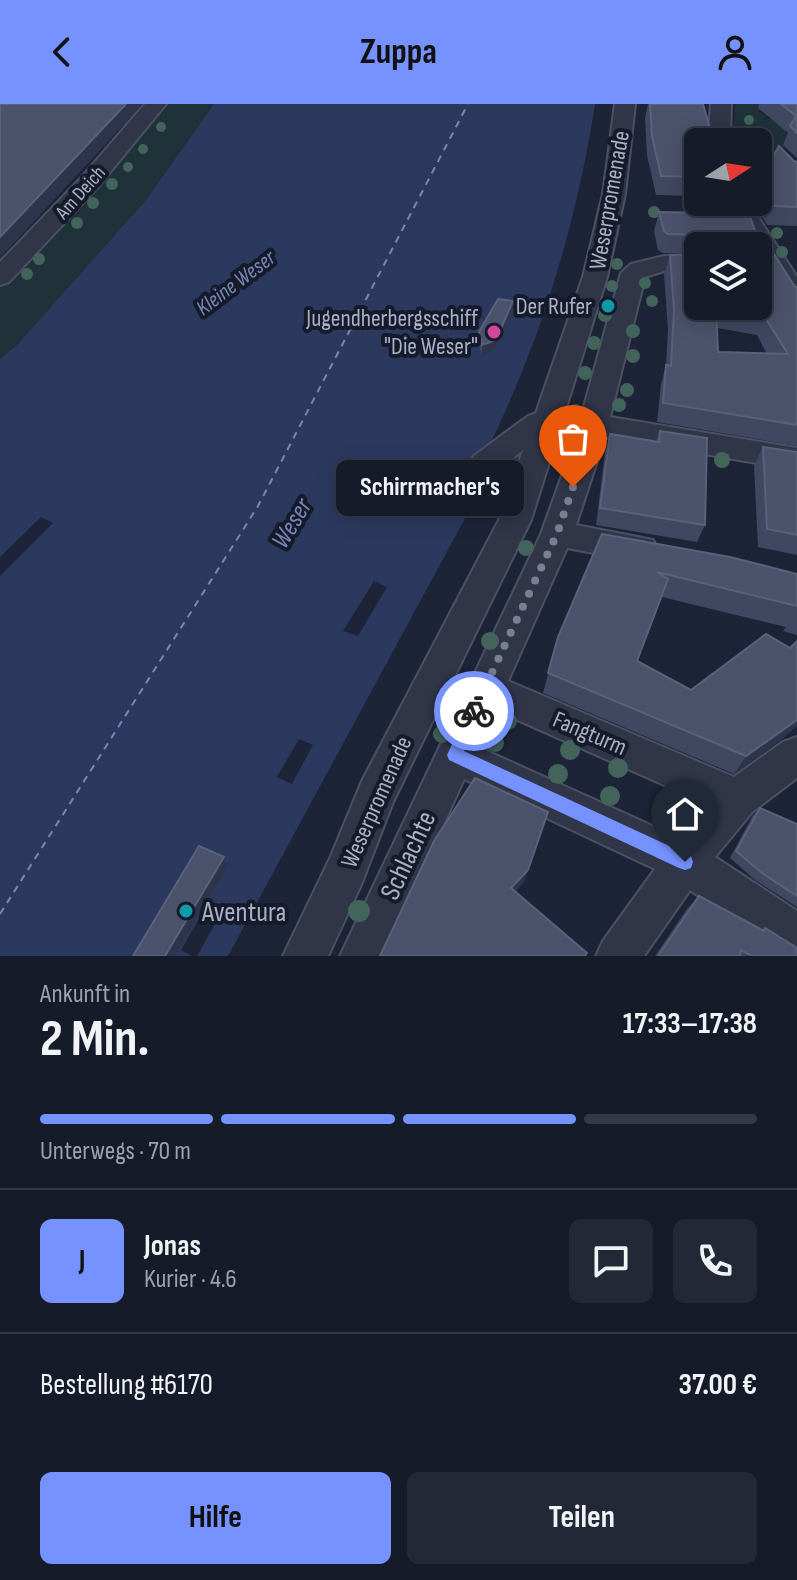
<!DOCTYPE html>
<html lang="de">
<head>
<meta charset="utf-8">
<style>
	:root { --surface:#161b2a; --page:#232836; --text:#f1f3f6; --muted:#9ea1a8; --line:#353947; --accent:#7692ff }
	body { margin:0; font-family:"Sofia Sans Condensed",sans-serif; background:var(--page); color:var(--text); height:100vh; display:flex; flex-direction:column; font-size:30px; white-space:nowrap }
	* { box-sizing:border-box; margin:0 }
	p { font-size:26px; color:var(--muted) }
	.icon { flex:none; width:44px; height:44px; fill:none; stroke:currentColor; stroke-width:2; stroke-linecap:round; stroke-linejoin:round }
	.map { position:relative; height:852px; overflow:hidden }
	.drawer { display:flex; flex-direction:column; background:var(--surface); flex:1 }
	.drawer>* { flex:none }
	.needle { width:52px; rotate:78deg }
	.tools { position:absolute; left:684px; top:24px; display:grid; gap:16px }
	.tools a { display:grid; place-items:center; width:88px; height:88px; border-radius:12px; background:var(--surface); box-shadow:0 4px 20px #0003,0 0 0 2px var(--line); font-size:40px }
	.pin { position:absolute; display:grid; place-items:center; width:68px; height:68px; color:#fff; margin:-82px -34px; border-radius:50% 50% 50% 0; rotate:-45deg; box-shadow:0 0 8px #0007 }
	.pin .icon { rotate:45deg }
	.courier { position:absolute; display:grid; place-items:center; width:80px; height:80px; margin:-40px; border:6px solid #7692ff; border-radius:50%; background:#fff; color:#222; box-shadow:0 2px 10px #0007 }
	.bubble { position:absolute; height:56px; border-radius:12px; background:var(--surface); box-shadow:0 4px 20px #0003,0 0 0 2px var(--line); font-size:26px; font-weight:700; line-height:56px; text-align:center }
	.summary em { font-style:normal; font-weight:700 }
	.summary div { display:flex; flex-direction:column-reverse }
	.summary { display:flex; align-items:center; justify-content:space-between; height:136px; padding:0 40px }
	h1 { font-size:52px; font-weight:700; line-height:60px }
	.bar { display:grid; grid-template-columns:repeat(4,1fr); gap:12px 8px; align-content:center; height:96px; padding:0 40px }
	.bar i { height:10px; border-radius:6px; background:var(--line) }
	.bar .selected { background:var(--accent) }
	.bar p { grid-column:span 4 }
	.line { display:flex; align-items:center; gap:20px; padding:0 40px; border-top:2px solid var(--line) }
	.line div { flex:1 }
	.round { display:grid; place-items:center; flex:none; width:84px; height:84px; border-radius:12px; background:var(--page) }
	.action { display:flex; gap:16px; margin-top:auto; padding:16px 40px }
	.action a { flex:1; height:92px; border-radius:12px; background:var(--accent); color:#111; font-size:32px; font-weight:700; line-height:92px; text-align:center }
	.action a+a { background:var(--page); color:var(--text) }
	header { display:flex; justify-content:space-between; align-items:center; height:104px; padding:0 40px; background:var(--accent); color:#111; font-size:36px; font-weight:700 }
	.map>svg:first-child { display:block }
	.green { fill:#1f3139 }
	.water { fill:#2c395f }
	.pier { fill:#1d2438 }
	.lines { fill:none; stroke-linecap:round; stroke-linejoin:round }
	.ferry { stroke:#7786b6; stroke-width:2; stroke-dasharray:7 6; stroke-linecap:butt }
	.minor-casing { stroke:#4b5063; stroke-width:4 }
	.minor { fill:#303648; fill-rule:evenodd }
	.tree { fill:#42645b }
	.wall { fill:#404760; fill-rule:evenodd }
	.shaded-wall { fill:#2d344b }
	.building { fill:#4b526b; stroke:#5a6179; stroke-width:2; fill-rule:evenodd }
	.route { fill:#7692ff }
	.done { stroke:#797f94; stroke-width:8; stroke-dasharray:0 14.4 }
	.culture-dot { fill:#0f9aa8; stroke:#161b2c; stroke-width:3 }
	.hotel-dot { fill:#d1479c; stroke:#161b2c; stroke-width:3 }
	.labels { text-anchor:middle; stroke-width:8; stroke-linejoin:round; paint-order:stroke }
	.far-street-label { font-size:20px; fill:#aab0c6; stroke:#161b2c }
	.far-water-label { font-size:22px; font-style:italic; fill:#7786b6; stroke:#161b2c }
	.street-label { font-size:24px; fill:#aab0c6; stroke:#161b2c }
	.poi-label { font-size:24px; fill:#aab0c6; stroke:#161b2c; text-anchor:end }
	.water-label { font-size:26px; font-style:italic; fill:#7786b6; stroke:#161b2c }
	.near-street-label { font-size:28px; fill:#aab0c6; stroke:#161b2c }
	.near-poi-label { font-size:28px; fill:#aab0c6; stroke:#161b2c; text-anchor:start }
</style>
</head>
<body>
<header><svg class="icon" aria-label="back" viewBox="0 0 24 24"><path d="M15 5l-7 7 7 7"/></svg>Zuppa<svg class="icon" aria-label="person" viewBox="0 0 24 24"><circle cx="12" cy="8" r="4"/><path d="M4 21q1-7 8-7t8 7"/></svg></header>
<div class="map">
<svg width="797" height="852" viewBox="0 0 797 852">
	<rect width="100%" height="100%" fill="#1d2438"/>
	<g class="green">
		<path d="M164,0H214L146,96L17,241L0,255V184Z"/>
		<path d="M735,0H797L758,7L767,13L761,16L775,14L797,42L782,44L797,59L758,70V38H733Z"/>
	</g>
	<path class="water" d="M214,0H595C576,123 539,243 483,354L489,370L228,852H0V255L17,241L146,96Z"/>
	<g class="pier">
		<path d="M41,413L53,419L0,472V453Z"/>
		<path d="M374,477L387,483L358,532L343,527Z"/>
		<path d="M299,635L313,641L292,680L277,673Z"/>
		<path d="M208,799L223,806L197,852H192L181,846Z"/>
	</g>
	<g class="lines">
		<path class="ferry" d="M0,810L258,402L468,0"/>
		<g class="minor-casing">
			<g id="minor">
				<path d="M145,0H166L97,84L9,178L0,181V158L81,74Z"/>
				<path d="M615,0H635L625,90L607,173L531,416L393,698L361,781L328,852H283L331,752L362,677L499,416L523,346C508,358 495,374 474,368L470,360L474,352L528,312L536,309L583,173L603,90Z"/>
				<path d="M711,0H731L730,38H708Z"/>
				<path d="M729,98H751L758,113L797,173V201L788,199L758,151V142H752Z"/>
				<path d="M664,152L698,153V167H664L645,173L610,313L797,344V366L605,333L576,421L653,436L658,445L653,454L642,458L567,444L508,577L734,673L783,638L797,633V674L752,708L715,753L797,807V852L782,847L690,786L644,852H596L603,837L655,765L464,675L384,852H340L541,430L575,335L621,169L631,160ZM495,606L707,700L679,734L478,643Z"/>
			</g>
		</g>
		<use href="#minor" class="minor"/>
	</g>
	<g class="tree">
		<circle cx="749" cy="16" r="5"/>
		<circle cx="161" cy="23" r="5"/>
		<circle cx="143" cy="45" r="5"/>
		<circle cx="128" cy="63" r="5"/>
		<circle cx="112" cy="80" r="6"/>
		<circle cx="93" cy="99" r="6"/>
		<circle cx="654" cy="108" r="6"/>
		<circle cx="77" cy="119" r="6"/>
		<circle cx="777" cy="129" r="6"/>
		<circle cx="782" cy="148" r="6"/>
		<circle cx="39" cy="155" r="6"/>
		<circle cx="617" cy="160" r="6"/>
		<circle cx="27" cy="170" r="6"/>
		<circle cx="645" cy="179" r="6"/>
		<circle cx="612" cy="182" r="6"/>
		<circle cx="652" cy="197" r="6"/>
		<circle cx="605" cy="211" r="7"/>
		<circle cx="633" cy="227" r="7"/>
		<circle cx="594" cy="239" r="7"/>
		<circle cx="633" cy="252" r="7"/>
		<circle cx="585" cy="269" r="7"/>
		<circle cx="627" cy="286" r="7"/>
		<circle cx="619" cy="301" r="7"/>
		<circle cx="576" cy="307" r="7"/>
		<circle cx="565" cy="341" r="7"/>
		<circle cx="722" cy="356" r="8"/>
		<circle cx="526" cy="444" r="8"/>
		<circle cx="490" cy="537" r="9"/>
		<circle cx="467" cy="580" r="9"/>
		<circle cx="508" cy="617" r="9"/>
		<circle cx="442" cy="630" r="9"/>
		<circle cx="495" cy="639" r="9"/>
		<circle cx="570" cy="646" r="10"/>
		<circle cx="618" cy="664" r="10"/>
		<circle cx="558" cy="670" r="10"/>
		<circle cx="610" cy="692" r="10"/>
		<circle cx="675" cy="718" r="10"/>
		<circle cx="359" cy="807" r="11"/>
	</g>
	<g class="wall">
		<path d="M648,0H703L698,38V92L656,91L647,51L645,14Z"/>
		<path d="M759,0H797V54L783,41L788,29L758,4Z"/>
		<path d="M758,51L797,58V122L767,121L753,98H758Z"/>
		<path d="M707,98H742L764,150L797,183V342L657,318L661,280L666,261L668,226L664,170L670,151L698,150L663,149L658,146L654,127L659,108L711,109ZM698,142H758L698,202ZM717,224L757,231L767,250L718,248Z"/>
		<path d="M512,206L495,246L482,251L478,238L479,228Z"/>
		<path d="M660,327L705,421L697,438L596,421L605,348L610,330L656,337Z"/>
		<path d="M763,343L797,348V451L758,443L754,362Z"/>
		<path d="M602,430L797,470V531L783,527L786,523L662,493L637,557L691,586L790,544L797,537V622L782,635L734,670L543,589L558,533Z"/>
		<path d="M760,704L797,720V803L755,776L730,754L753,711Z"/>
		<path d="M699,792L762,826L765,824L797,852H655L687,805Z"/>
	</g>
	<g class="shaded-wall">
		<path d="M126,0H143L0,154V133Z"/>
		<path d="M513,197L512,206L495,246L482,251V241Z"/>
		<path d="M797,616V622L782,635L734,670L746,652Z"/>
		<path d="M224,753L228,762L175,852H165Z"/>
		<path d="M528,766L524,778L507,797L511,784Z"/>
	</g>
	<g class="building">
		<path d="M0,0H126L0,133Z"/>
		<path d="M650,0H703L714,38H698V73L661,72L652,32Z"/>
		<path d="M781,0H797V29L790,22L796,12Z"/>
		<path d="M779,42L794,57L797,58V103L774,102L758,77V51H774Z"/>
		<path d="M721,98H742L750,113L764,150H774L795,183H797V321L663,299L666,261L671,262L674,206L670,151L698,150V202H758V142H707V134L704,131L668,130L664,127L659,108L725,109ZM716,204L764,212L788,250L718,248Z"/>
		<path d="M498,195L513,197L496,236L482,241L479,228Z"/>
		<path d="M660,327L707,334L705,421L600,404L610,330L659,338Z"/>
		<path d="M763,343L797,348V431L767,425Z"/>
		<path d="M602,430L730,453L797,470V502L657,468L668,475L637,557L691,586L766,530L790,544L797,537V616L746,652L548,569L558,533Z"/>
		<path d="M475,674L548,708L528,766L511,784L587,849L585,852H380L434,737Z"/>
		<path d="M760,704L797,720V792L762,769L736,747Z"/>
		<path d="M199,742L224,753L165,852H133Z"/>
		<path d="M699,792L764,827L765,824L797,844V852H752L741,846L740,852H658Z"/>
	</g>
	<path class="route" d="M474,601L482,607L464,647L691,752L693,758L691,764L685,766L679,764L449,656L447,651L469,603Z"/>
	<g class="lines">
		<path class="done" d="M474,607L557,430L573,383"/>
	</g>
	<g class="culture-dot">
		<circle cx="608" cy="202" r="8"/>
		<circle cx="186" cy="807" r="8"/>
	</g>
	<circle class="hotel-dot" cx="494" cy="228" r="8"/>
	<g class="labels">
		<g class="far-street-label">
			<text transform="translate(80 88) rotate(-48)" y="7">Am Deich</text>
		</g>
		<g class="far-water-label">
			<text transform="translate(235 178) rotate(-37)" y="8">Kleine Weser</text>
		</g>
		<g class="street-label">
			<text transform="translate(609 96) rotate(-80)" y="8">Weserpromenade</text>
			<text transform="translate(590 629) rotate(23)" y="8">Fangturm</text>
			<text transform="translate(376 698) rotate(-66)" y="8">Weserpromenade</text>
		</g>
		<g class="poi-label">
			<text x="592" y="210">Der Rufer</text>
			<text x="478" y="222">Jugendherbergsschiff<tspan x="478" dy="28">"Die Weser"</tspan></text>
		</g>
		<g class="water-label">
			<text transform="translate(291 419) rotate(-59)" y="9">Weser</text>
		</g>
		<g class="near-street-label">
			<text transform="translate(407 751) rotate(-65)" y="10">Schlachte</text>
		</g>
		<g class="near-poi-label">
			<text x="202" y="817">Aventura</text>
		</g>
	</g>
</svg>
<div class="tools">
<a><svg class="needle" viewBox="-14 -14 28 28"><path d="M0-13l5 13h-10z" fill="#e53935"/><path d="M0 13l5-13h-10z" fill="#9ea1a8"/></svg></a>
<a><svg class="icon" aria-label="layers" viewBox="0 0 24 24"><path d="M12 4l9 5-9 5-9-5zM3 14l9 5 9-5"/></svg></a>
</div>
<div class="pin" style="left:573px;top:383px;background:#ea580c"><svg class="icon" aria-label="bag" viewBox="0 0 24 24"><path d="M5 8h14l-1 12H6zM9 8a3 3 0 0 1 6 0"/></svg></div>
<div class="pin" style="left:685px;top:758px;background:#1f2937"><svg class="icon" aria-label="home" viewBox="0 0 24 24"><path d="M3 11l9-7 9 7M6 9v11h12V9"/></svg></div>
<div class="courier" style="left:474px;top:607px"><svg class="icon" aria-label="bike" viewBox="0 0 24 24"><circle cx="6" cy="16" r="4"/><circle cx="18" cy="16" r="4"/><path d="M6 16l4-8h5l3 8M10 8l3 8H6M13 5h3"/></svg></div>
<div class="bubble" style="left:336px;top:356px;width:188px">Schirrmacher's</div>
</div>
<section class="drawer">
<div class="summary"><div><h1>2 Min.</h1><p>Ankunft in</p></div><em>17:33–17:38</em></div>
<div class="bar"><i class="selected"></i><i class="selected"></i><i class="selected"></i><i></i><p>Unterwegs · 70 m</p></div>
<div class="line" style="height:144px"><b class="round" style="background:var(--accent);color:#111">J</b><div><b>Jonas</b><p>Kurier · 4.6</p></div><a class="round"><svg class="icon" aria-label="chat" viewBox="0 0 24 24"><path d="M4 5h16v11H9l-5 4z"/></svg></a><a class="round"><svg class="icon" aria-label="phone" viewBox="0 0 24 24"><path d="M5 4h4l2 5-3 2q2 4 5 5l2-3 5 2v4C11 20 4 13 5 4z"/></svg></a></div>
<div class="line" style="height:104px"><div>Bestellung #6170</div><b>37.00 €</b></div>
<div class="action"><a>Hilfe</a><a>Teilen</a></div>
</section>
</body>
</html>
